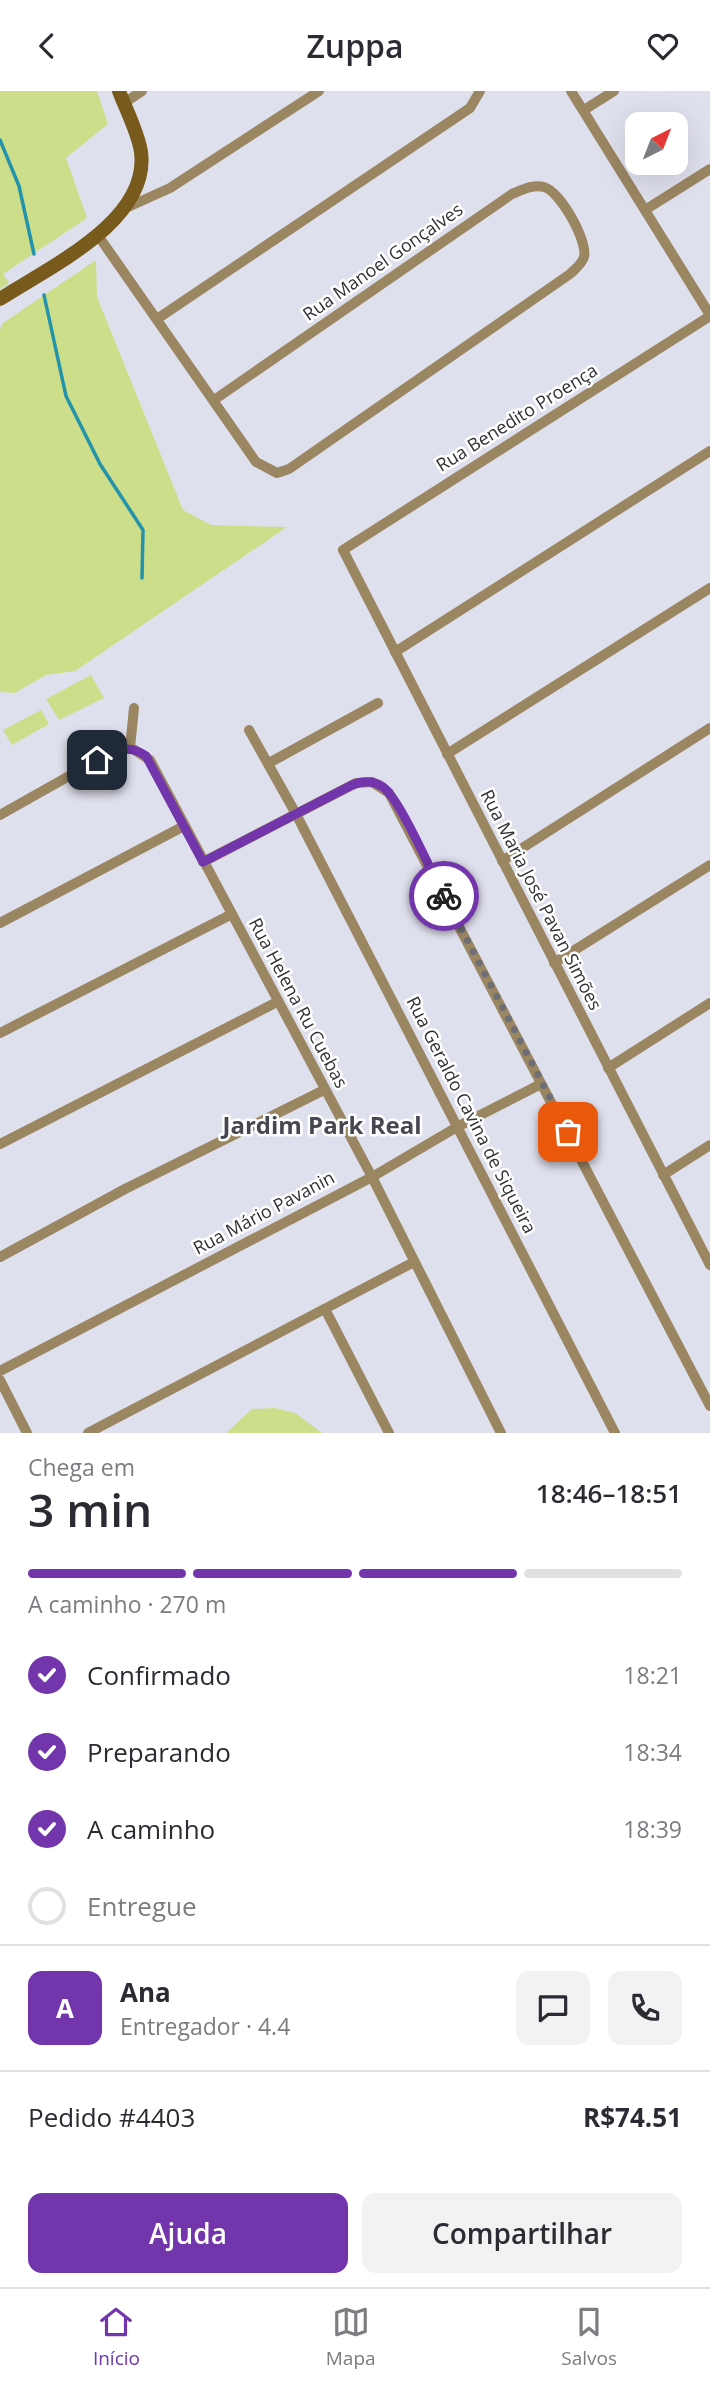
<!DOCTYPE html>
<html lang="pt">
<head>
<meta charset="utf-8">
<style>
	:root { --surface:#fff; --page:#f2f2f3; --text:#2b2b33; --muted:#7c7c81; --line:#e1e1e2; --accent:#7235ab }
	body { margin:0; font-family:"Open Sans",sans-serif; background:var(--page); color:var(--text); height:100vh; display:flex; flex-direction:column; font-size:26px; white-space:nowrap }
	* { box-sizing:border-box; margin:0 }
	p { font-size:23px; color:var(--muted) }
	.icon { flex:none; width:38px; height:38px; fill:none; stroke:currentColor; stroke-width:2; stroke-linecap:round; stroke-linejoin:round }
	.map { position:relative; height:1342px; overflow:hidden }
	.details { display:flex; flex-direction:column; background:var(--surface); flex:1 }
	.details>* { flex:none }
	.needle { width:46px; rotate:42deg }
	.tools { position:absolute; left:625px; top:21px; display:grid; gap:14px }
	.tools a { display:grid; place-items:center; width:63px; height:63px; border-radius:14px; background:var(--surface); box-shadow:0 7px 28px #0002; font-size:35px }
	.pin { position:absolute; display:grid; place-items:center; width:60px; height:60px; color:#fff; margin:-30px; border-radius:14px; box-shadow:0 4px 10px #0006 }
	.courier { position:absolute; display:grid; place-items:center; width:70px; height:70px; margin:-35px; border:5px solid #7235ab; border-radius:50%; background:#fff; color:#222; box-shadow:0 2px 9px #0007 }
	.summary em { font-style:normal; font-weight:600 }
	.summary div { display:flex; flex-direction:column-reverse }
	.summary { display:flex; align-items:center; justify-content:space-between; height:119px; padding:0 28px }
	h1 { font-size:46px; font-weight:600; line-height:52px }
	.bar { display:grid; grid-template-columns:repeat(4,1fr); gap:10px 7px; align-content:center; height:84px; padding:0 28px }
	.bar i { height:9px; border-radius:5px; background:var(--line) }
	.bar .active { background:var(--accent) }
	.bar p { grid-column:span 4 }
	.line { display:flex; align-items:center; gap:18px; padding:0 28px; border-top:2px solid var(--line) }
	.line div { flex:1 }
	.round { display:grid; place-items:center; flex:none; width:74px; height:74px; border-radius:14px; background:var(--page) }
	ol { padding:0 28px; list-style:none }
	li { display:flex; align-items:center; gap:21px; height:77px }
	li p { margin-inline-start:auto }
	li .icon { padding:7px; border-radius:50%; background:var(--accent); color:#fff; stroke-width:4 }
	li:last-child { color:var(--muted) }
	li i { width:38px; height:38px; border:4px solid var(--line); border-radius:50% }
	.primary-button { display:flex; gap:14px; margin-top:auto; padding:14px 28px }
	.primary-button a { flex:1; height:80px; border-radius:14px; background:var(--accent); color:#fff; font-size:28px; font-weight:600; line-height:80px; text-align:center }
	.primary-button a+a { background:var(--page); color:var(--text) }
	header { display:flex; justify-content:space-between; align-items:center; height:91px; padding:0 28px; background:var(--surface); font-size:32px; font-weight:600 }
	.tab-bar { display:flex; justify-content:space-around; align-items:center; height:98px; border-top:2px solid var(--line); background:var(--surface); font-size:19px; color:var(--muted) }
	.tab-bar a { display:grid; justify-items:center; gap:4px }
	.tab-bar .active { color:var(--accent) }
	.map>svg:first-child { display:block }
	.green { fill:#cdde8a }
	.lines { fill:none; stroke-linecap:round; stroke-linejoin:round }
	.stream { stroke:#2293aa; stroke-width:3.5 }
	.minor { stroke:#9b8662; stroke-width:10 }
	.secondary { stroke:#785a1d; stroke-width:14 }
	.done { stroke:#6e6e76; stroke-width:7; stroke-dasharray:0 12.6 }
	.route { stroke:#7235ab; stroke-width:9 }
	.labels { text-anchor:middle; stroke-width:5; stroke-linejoin:round; paint-order:stroke }
	.street-label { font-size:18px; fill:#313136; stroke:#fff }
	.district-label { font-size:24px; font-weight:bold; fill:#464751; stroke:#fff }
</style>
</head>
<body>
<header><svg class="icon" aria-label="back" viewBox="0 0 24 24"><path d="M15 5l-7 7 7 7"/></svg>Zuppa<svg class="icon" aria-label="heart" viewBox="0 0 24 24"><path d="M12 20l-8-8c-3-5 5-10 8-4 3-6 11-1 8 4z"/></svg></header>
<div class="map">
<svg width="710" height="1342" viewBox="0 0 710 1342">
	<rect width="100%" height="100%" fill="#dfe0ed"/>
	<g class="green">
		<path d="M0,0H97L108,33L66,67L87,127L3,183L9,192L0,198Z"/>
		<path d="M96,169L97,206L183,419L211,434L287,436L75,580L46,584L15,602L0,601V238L3,232Z"/>
		<path d="M91,584L104,607L59,629L46,608Z"/>
		<path d="M41,619L49,633L12,654L3,639Z"/>
		<path d="M275,1317L295,1322L322,1342H226L252,1318Z"/>
	</g>
	<g class="lines">
		<g class="stream">
			<path d="M0,49L19,95L34,163"/>
			<path d="M44,204L66,305L100,373L143,439L142,487"/>
		</g>
		<g class="minor">
			<path d="M571,0L710,224"/>
			<path d="M124,12L142,0"/>
			<path d="M584,19L614,0"/>
			<path d="M128,116L170,97L319,0"/>
			<path d="M645,119L710,78"/>
			<path d="M97,143L256,371L277,382L289,378L570,183C575,178 582,173 584,166C588,150 560,100 544,96C533,93 522,99 512,103L214,309"/>
			<path d="M710,225L343,459L710,1174"/>
			<path d="M157,228L470,17L480,0"/>
			<path d="M395,561L710,360"/>
			<path d="M249,639L296,723L615,1342"/>
			<path d="M130,657L134,617"/>
			<path d="M447,663L710,497"/>
			<path d="M269,672L378,612"/>
			<path d="M0,724L117,658H133L150,669L372,1086L501,1342"/>
			<path d="M502,770L710,637"/>
			<path d="M203,771L356,692L372,691L389,702L710,1315"/>
			<path d="M0,832L184,735"/>
			<path d="M554,872L710,774"/>
			<path d="M0,942L232,823"/>
			<path d="M608,977L710,912"/>
			<path d="M0,1053L277,911"/>
			<path d="M663,1084L710,1054"/>
			<path d="M0,1166L125,1098L324,999"/>
			<path d="M325,1218L389,1342"/>
			<path d="M0,1280L372,1086L457,1036L541,993"/>
			<path d="M0,1289L27,1342"/>
			<path d="M88,1342L414,1171"/>
		</g>
		<path class="secondary" d="M0,208C49,176 150,130 141,61C138,41 126,19 119,0"/>
	</g>
	<g class="lines">
		<path class="done" d="M444,805L568,1041"/>
		<path class="route" d="M97,669C115,659 128,652 146,665L203,771L352,694C362,690 373,689 383,696C400,708 432,783 444,805"/>
	</g>
	<g class="labels">
		<g class="street-label">
			<text transform="translate(383 171) rotate(-35)" y="6">Rua Manoel Gonçalves</text>
			<text transform="translate(517 327) rotate(-32)" y="6">Rua Benedito Proença</text>
			<text transform="translate(541 809) rotate(63)" y="6">Rua Maria José Pavan Simões</text>
			<text transform="translate(298 912) rotate(62)" y="6">Rua Helena Ru Cuebas</text>
			<text transform="translate(471 1024) rotate(63)" y="6">Rua Geraldo Cavina de Siqueira</text>
			<text transform="translate(264 1122) rotate(-28)" y="6">Rua Mário Pavanin</text>
		</g>
		<g class="district-label">
			<text x="322" y="1043">Jardim Park Real</text>
		</g>
	</g>
</svg>
<div class="tools">
<a><svg class="needle" viewBox="-14 -14 28 28"><path d="M0-13l5 13h-10z" fill="#e53935"/><path d="M0 13l5-13h-10z" fill="#7c7c81"/></svg></a>
</div>
<div class="pin" style="left:568px;top:1041px;background:#ea580c"><svg class="icon" aria-label="bag" viewBox="0 0 24 24"><path d="M5 8h14l-1 12H6zM9 8a3 3 0 0 1 6 0"/></svg></div>
<div class="pin" style="left:97px;top:669px;background:#1f2937"><svg class="icon" aria-label="home" viewBox="0 0 24 24"><path d="M3 11l9-7 9 7M6 9v11h12V9"/></svg></div>
<div class="courier" style="left:444px;top:805px"><svg class="icon" aria-label="bike" viewBox="0 0 24 24"><circle cx="6" cy="16" r="4"/><circle cx="18" cy="16" r="4"/><path d="M6 16l4-8h5l3 8M10 8l3 8H6M13 5h3"/></svg></div>
</div>
<section class="details">
<div class="summary"><div><h1>3 min</h1><p>Chega em</p></div><em>18:46–18:51</em></div>
<div class="bar"><i class="active"></i><i class="active"></i><i class="active"></i><i></i><p>A caminho · 270 m</p></div>
<ol>
<li><svg class="icon" aria-label="check" viewBox="0 0 24 24"><path d="M5 12l5 5 9-10"/></svg>Confirmado<p>18:21</p></li>
<li><svg class="icon" aria-label="check" viewBox="0 0 24 24"><path d="M5 12l5 5 9-10"/></svg>Preparando<p>18:34</p></li>
<li><svg class="icon" aria-label="check" viewBox="0 0 24 24"><path d="M5 12l5 5 9-10"/></svg>A caminho<p>18:39</p></li>
<li><i></i>Entregue</li>
</ol>
<div class="line" style="height:126px"><b class="round" style="background:var(--accent);color:#fff">A</b><div><b>Ana</b><p>Entregador · 4.4</p></div><a class="round"><svg class="icon" aria-label="chat" viewBox="0 0 24 24"><path d="M4 5h16v11H9l-5 4z"/></svg></a><a class="round"><svg class="icon" aria-label="phone" viewBox="0 0 24 24"><path d="M5 4h4l2 5-3 2q2 4 5 5l2-3 5 2v4C11 20 4 13 5 4z"/></svg></a></div>
<div class="line" style="height:91px"><div>Pedido #4403</div><b>R$74.51</b></div>
<div class="primary-button"><a>Ajuda</a><a>Compartilhar</a></div>
</section>
<nav class="tab-bar">
<a class="active"><svg class="icon" aria-label="home" viewBox="0 0 24 24"><path d="M3 11l9-7 9 7M6 9v11h12V9"/></svg>Início</a>
<a><svg class="icon" aria-label="map" viewBox="0 0 24 24"><path d="M3 6l6-2 6 2 6-2v14l-6 2-6-2-6 2zM9 4v14M15 6v14"/></svg>Mapa</a>
<a><svg class="icon" aria-label="saved" viewBox="0 0 24 24"><path d="M7 4h10v16l-5-4-5 4z"/></svg>Salvos</a>
</nav>
</body>
</html>
